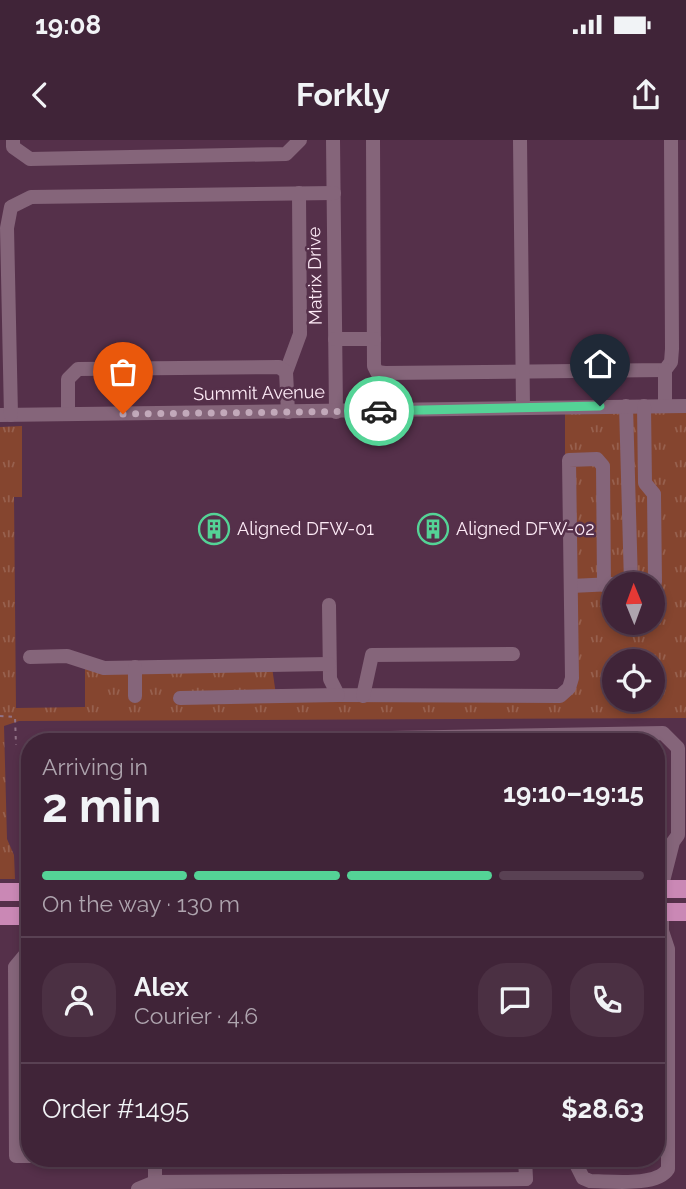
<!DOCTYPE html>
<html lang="en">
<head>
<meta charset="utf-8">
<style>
	:root { --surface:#402438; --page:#4b3043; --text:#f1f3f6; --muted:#aea4ae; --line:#594153; --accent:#54d396 }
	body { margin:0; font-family:Raleway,sans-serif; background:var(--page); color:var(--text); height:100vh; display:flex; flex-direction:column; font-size:26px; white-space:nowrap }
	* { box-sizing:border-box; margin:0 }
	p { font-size:23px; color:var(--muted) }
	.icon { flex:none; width:38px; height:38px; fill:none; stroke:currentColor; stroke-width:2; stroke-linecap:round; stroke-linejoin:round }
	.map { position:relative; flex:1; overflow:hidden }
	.details { position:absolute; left:21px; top:593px; width:644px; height:434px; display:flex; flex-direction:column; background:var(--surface); border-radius:28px; box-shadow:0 4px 10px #0003,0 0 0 2px var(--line) }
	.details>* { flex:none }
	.needle { width:46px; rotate:359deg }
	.buttons { position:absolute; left:602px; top:432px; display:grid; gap:14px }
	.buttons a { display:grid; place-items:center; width:63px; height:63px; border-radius:50%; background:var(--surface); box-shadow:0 4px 10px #0003,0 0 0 2px var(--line); font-size:35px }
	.pin { position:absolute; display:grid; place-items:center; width:60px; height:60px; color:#fff; margin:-72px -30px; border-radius:50% 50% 50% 0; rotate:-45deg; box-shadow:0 0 7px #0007 }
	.pin .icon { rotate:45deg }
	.courier { position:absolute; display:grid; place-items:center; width:70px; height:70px; margin:-35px; border:5px solid #54d396; border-radius:50%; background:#fff; color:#222; box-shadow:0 2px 9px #0007 }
	.summary em { font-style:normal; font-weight:700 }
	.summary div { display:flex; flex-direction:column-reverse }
	.summary { display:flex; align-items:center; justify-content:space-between; height:119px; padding:0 21px }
	h1 { font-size:46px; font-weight:700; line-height:52px }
	.bar { display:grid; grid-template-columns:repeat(4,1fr); gap:10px 7px; align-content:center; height:84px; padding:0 21px }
	.bar i { height:9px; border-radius:5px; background:var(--line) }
	.bar .current { background:var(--accent) }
	.bar p { grid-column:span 4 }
	.line { display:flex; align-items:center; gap:18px; padding:0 21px; border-top:2px solid var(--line) }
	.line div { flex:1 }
	.round { display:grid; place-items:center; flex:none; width:74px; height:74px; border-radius:28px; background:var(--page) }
	.status { display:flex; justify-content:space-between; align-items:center; height:49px; padding:0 35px; background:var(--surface); direction:ltr }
	.status svg { height:19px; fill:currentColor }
	header { display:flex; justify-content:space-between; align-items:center; height:91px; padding:0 21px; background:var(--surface); font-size:32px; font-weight:700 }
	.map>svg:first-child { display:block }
	.grass { fill:url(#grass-tufts); fill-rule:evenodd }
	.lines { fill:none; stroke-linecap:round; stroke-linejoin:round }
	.path { stroke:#917387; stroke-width:2; stroke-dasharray:3.5 5; stroke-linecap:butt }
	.minor { stroke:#85657a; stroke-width:14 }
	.major { stroke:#ca88b5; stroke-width:18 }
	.done { stroke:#c2a9ba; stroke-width:7; stroke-dasharray:0 12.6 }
	.route { stroke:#54d396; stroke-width:9 }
	.labels { text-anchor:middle; stroke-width:5; stroke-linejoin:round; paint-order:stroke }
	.street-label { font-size:18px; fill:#fdeaf6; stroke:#55304a }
	.poi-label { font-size:18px; fill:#fdeaf6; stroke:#55304a; text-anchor:start }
</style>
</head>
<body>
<div class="status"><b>19:08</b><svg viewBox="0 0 49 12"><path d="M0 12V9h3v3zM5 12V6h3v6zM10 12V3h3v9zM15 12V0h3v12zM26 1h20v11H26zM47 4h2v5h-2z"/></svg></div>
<header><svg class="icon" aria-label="back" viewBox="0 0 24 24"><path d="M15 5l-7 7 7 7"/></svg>Forkly<svg class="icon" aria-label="share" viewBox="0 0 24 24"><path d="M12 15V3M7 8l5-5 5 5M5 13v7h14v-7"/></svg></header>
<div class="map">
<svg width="686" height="1049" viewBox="0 0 686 1049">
	<defs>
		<pattern id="grass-tufts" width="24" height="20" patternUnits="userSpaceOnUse" patternTransform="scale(1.75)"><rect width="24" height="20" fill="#85452f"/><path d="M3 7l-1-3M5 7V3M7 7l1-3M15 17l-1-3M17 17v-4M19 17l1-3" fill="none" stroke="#97604e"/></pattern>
	</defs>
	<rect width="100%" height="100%" fill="#55304a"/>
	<path class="grass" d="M565,270H686V578L19,581L4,586L7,699L14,715L15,739H0V287L22,286V357H14L16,568L85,567V528L272,527L276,555L565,556ZM614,444H653V483H614ZM614,522H653V560H614Z"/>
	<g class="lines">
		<path class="path" d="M0,576L15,577L16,605"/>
		<g class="minor">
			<path d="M13,0V7L30,19L286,14L300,0"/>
			<path d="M333,0L336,272"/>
			<path d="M373,0L374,226L377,232L385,233L665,230L671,222L672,209L671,0"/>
			<path d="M520,0L523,267"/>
			<path d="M335,199H374"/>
			<path d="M665,230V266"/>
			<path d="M286,232L300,194L299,53"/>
			<path d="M626,266L631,443"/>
			<path d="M68,274V239L78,229L279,227L286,232L288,272"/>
			<path d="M0,275L686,266"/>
			<path d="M11,275L7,88L11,67L31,57L334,53"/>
			<path d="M571,446L655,442L654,354L645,343L644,266"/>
			<path d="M329,465L330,539L338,555L560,556L569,548L572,538L569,320L597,319L603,326L604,445"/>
			<path d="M30,517L67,516L104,528L329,524"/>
			<path d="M135,527V556"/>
			<path d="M363,556L372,515L513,514"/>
			<path d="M180,558L338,555"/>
			<path d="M336,599L663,593L678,608V695L673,702L661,749"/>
			<path d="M30,809L15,827L16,1016H30"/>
			<path d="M155,1018V1042"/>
			<path d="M525,1018L526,1039"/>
			<path d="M573,1018L583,1038L590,1041C610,1041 657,1047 668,1029V809L662,791V772"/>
			<path d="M138,1049L155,1042L526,1039"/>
		</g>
		<g class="major">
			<path d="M656,749H686"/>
			<path d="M0,752H30"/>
			<path d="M656,772H686"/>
			<path d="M0,776H30"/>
		</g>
	</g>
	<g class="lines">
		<path class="done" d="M123,274L379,271"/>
		<path class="route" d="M379,271L600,266"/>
	</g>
	<defs>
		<g id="building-ring" transform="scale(1.575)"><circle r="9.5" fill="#55304a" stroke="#54d396" stroke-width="1.5"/><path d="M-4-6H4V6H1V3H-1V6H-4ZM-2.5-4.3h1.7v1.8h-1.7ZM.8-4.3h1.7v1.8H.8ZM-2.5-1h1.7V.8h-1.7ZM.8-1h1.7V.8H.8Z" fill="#54d396"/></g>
	</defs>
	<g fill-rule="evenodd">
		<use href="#building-ring" x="214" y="389"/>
		<use href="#building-ring" x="433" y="389"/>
	</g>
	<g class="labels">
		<g class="street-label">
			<text transform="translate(315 136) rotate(-91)" y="6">Matrix Drive</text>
			<text transform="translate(259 253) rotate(-1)" y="6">Summit Avenue</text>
		</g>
		<g class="poi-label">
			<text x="237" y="395">Aligned DFW-01</text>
			<text x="456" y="395">Aligned DFW-02</text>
		</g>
	</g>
</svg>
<div class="buttons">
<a><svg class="needle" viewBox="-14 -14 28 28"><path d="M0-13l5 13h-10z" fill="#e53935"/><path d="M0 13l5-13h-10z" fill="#aea4ae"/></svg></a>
<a><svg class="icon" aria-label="locate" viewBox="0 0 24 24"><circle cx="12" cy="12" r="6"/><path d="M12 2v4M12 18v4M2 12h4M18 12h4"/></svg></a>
</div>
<div class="pin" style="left:123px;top:274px;background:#ea580c"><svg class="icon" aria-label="bag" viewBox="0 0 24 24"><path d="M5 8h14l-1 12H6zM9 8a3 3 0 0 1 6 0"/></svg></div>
<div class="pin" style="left:600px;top:266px;background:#1f2937"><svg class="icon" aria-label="home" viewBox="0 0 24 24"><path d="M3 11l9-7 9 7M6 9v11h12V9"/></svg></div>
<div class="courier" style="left:379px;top:271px"><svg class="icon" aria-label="car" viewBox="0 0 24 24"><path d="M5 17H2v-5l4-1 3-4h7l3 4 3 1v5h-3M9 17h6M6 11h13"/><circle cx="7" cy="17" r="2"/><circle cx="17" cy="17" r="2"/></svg></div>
<section class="details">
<div class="summary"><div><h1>2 min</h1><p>Arriving in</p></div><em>19:10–19:15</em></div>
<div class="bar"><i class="current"></i><i class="current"></i><i class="current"></i><i></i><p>On the way · 130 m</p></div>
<div class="line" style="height:126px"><a class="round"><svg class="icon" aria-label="person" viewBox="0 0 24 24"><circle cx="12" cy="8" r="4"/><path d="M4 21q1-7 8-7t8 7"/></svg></a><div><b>Alex</b><p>Courier · 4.6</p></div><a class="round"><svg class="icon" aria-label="chat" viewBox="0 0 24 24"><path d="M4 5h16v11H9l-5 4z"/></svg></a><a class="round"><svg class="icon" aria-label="phone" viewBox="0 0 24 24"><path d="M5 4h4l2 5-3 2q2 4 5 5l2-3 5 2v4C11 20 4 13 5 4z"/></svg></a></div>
<div class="line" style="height:91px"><div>Order #1495</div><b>$28.63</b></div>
</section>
</div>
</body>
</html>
